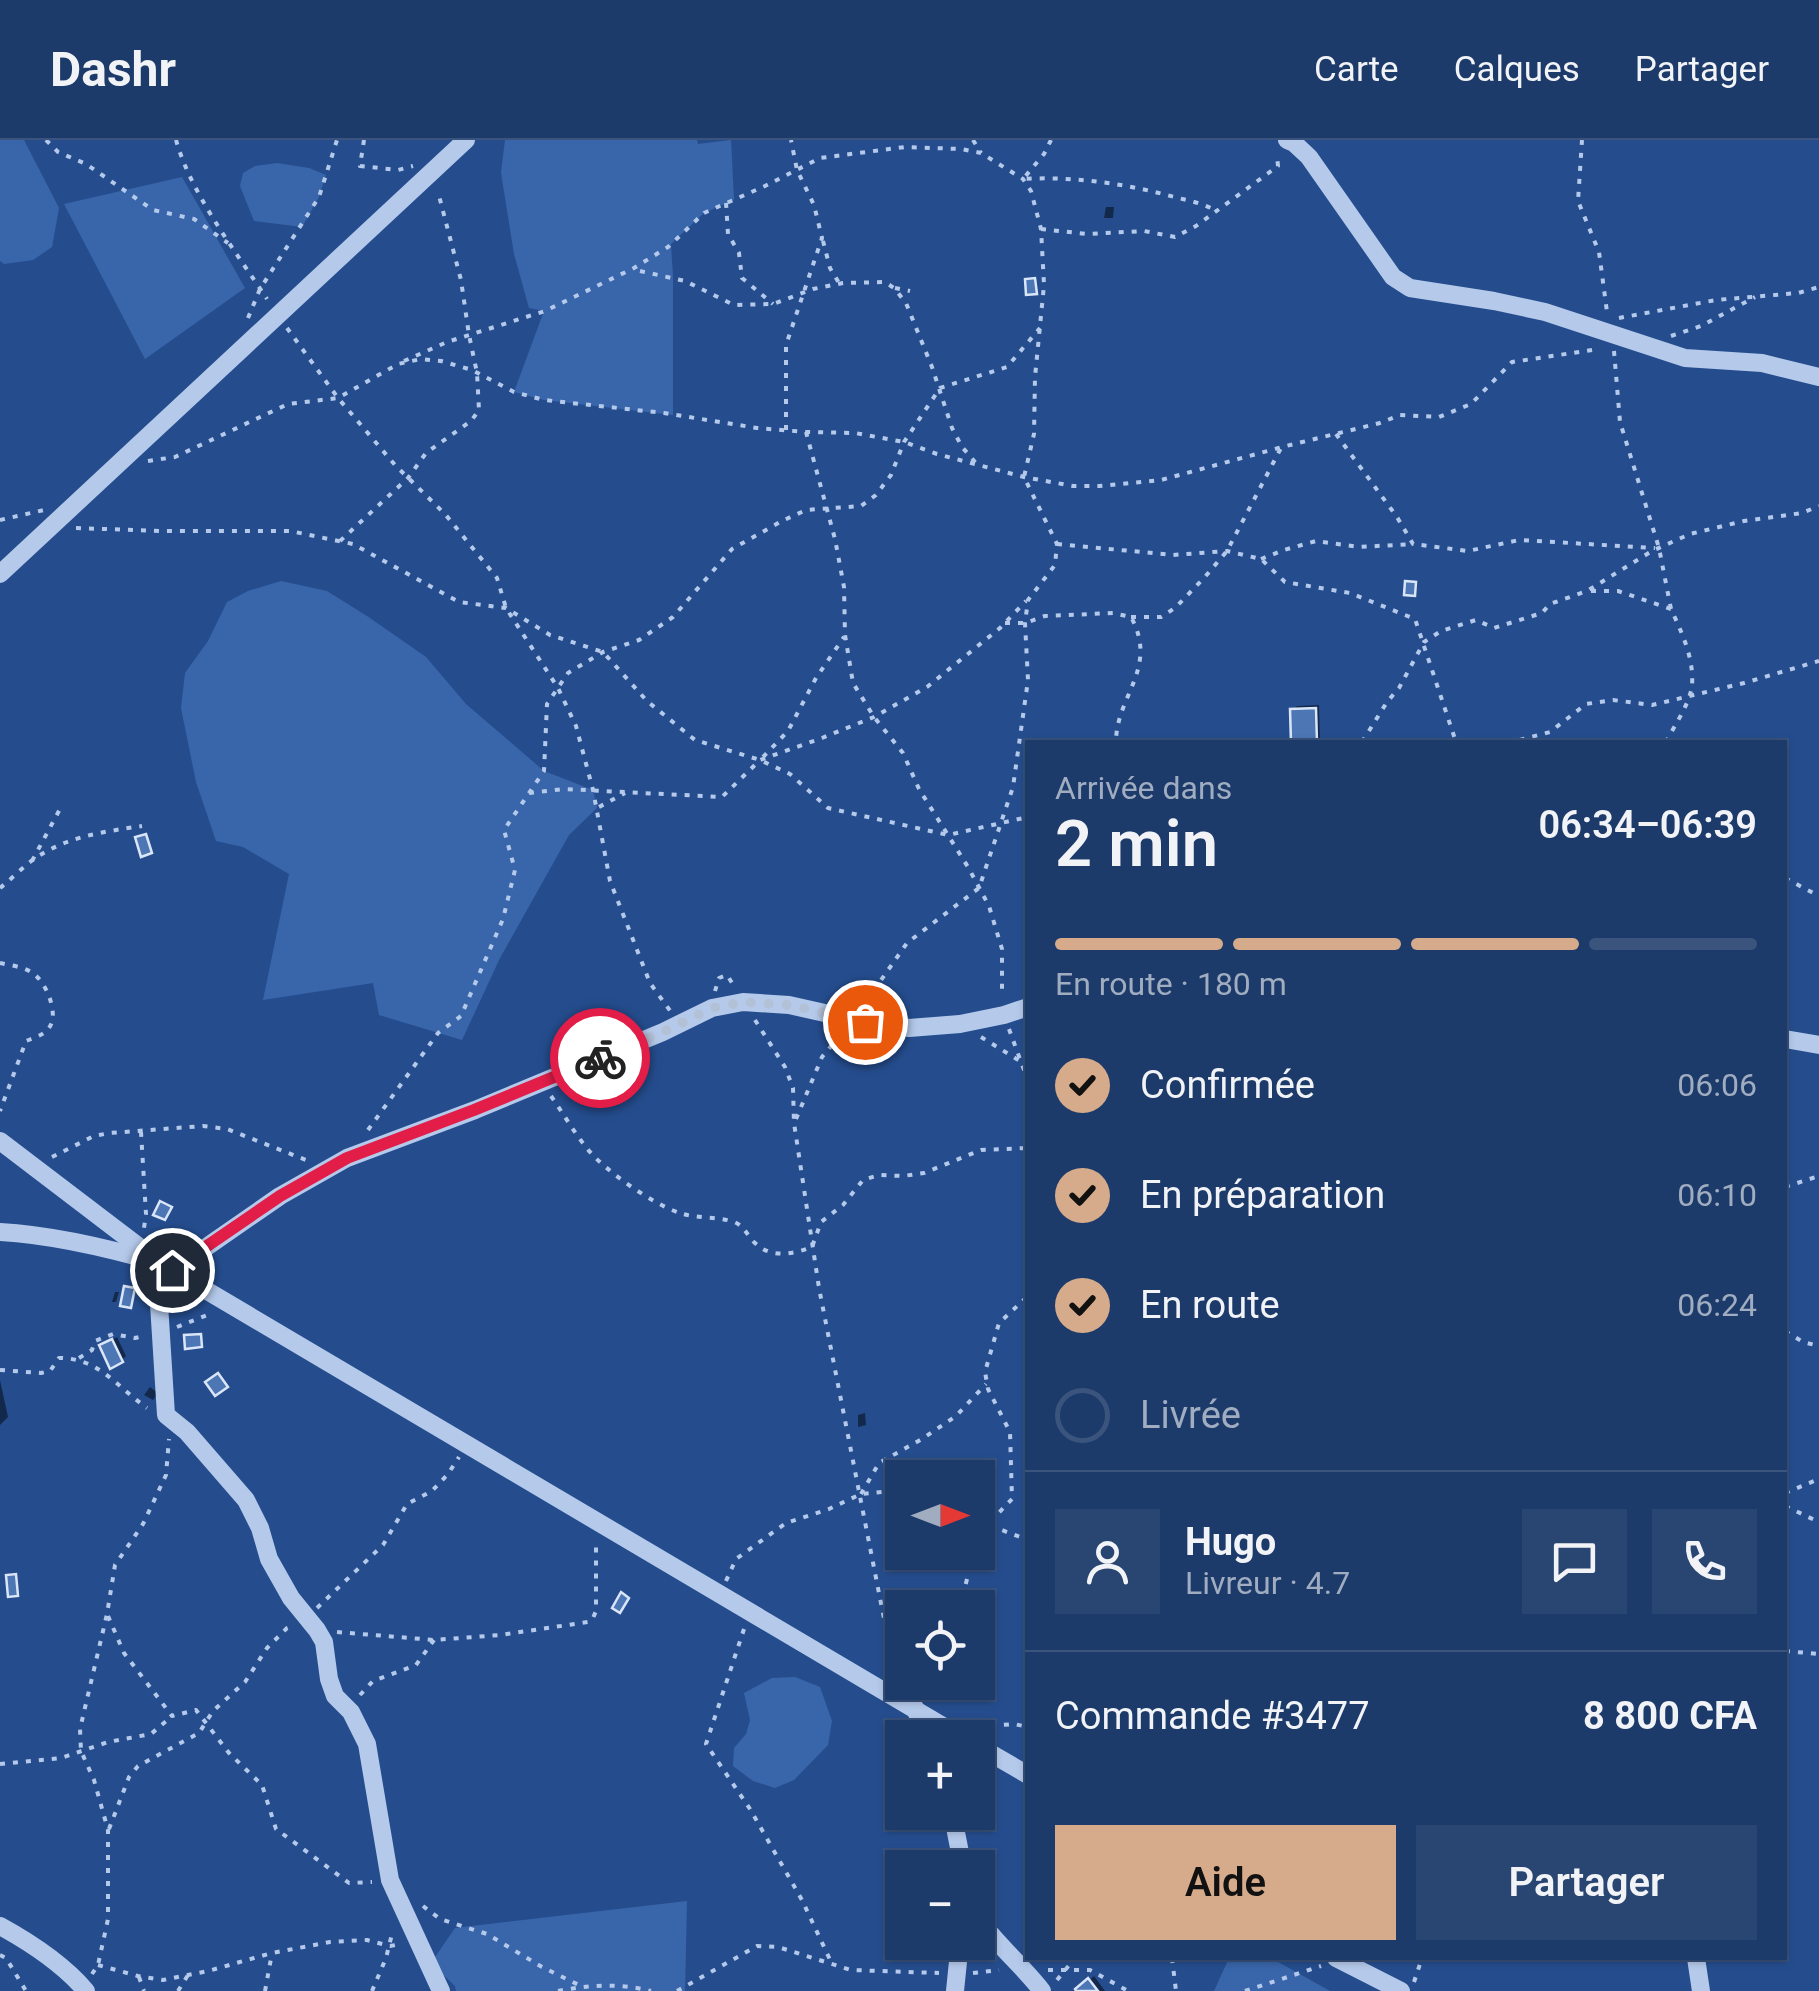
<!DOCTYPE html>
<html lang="fr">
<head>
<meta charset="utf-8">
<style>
	:root { --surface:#1c3a6a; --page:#294572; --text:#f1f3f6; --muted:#a0adc1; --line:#3a547e; --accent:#d6ab8b }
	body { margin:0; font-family:Roboto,sans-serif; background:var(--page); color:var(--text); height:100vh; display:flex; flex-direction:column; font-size:38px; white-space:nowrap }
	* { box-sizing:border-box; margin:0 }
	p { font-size:32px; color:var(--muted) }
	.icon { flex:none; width:55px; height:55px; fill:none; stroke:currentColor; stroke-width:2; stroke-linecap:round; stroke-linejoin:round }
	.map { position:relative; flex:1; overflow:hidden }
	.panel { position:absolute; left:1025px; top:600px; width:762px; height:1220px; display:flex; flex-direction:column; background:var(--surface); border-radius:0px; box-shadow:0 2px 8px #0004,0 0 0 2px var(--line) }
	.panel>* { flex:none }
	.needle { width:65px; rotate:90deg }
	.controls { position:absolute; left:885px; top:1320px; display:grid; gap:20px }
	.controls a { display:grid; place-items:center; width:110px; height:110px; border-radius:0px; background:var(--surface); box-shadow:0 2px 8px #0004,0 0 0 2px var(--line); font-size:50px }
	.pin { position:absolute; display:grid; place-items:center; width:85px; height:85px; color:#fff; margin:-42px; border:5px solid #fff; border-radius:50%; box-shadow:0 2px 10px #0007 }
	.courier { position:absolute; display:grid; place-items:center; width:100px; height:100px; margin:-50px; border:8px solid #e11d48; border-radius:50%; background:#fff; color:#222; box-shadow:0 2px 12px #0007 }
	.headline em { font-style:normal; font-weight:600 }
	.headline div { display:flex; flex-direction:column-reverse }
	.headline { display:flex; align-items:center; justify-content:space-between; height:170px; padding:0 30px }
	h1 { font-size:65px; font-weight:600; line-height:75px }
	.bar { display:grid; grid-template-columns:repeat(4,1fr); gap:15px 10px; align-content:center; height:120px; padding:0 30px }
	.bar i { height:12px; border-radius:8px; background:var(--line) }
	.bar .selected { background:var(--accent) }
	.bar p { grid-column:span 4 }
	.line { display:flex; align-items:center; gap:25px; padding:0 30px; border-top:2px solid var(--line) }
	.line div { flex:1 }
	.round { display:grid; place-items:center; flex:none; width:105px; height:105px; border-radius:0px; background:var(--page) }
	ol { padding:0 30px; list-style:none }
	li { display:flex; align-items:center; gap:30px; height:110px }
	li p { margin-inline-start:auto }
	li .icon { padding:10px; border-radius:50%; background:var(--accent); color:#111; stroke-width:4 }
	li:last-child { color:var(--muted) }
	li i { width:55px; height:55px; border:5px solid var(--line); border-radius:50% }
	.action { display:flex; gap:20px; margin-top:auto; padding:20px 30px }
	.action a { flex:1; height:115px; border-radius:0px; background:var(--accent); color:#111; font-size:40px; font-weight:600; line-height:115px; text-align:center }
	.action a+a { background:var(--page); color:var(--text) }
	header { display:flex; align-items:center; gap:60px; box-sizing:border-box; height:140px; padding:0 50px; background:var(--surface); border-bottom:2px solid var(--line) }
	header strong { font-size:48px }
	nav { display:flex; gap:55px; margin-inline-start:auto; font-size:35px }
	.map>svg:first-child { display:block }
	.green { fill:#3966ab }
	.shadow { fill:#0007 }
	.building { fill:#4d76b5; stroke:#dae6f8; stroke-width:2.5 }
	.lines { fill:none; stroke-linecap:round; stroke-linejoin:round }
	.path { stroke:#b5caeb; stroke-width:4; stroke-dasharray:5 8; stroke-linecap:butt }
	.minor { stroke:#b5caeb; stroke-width:18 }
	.done { stroke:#b3c1d7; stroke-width:10; stroke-dasharray:0 18 }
	.route { stroke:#e11d48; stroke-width:12 }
</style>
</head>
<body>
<header>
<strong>Dashr</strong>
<nav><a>Carte</a><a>Calques</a><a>Partager</a></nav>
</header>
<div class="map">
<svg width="1819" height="1851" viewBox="0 0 1819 1851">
	<rect width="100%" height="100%" fill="#254d8e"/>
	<g class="green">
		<path d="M0,0H24L59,68L52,107L33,120L4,124L0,121Z"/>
		<path d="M505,0H697L698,4L731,0L734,60L704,73L671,104L673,137V275L544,260L514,252L544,171L529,168L514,114L501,33Z"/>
		<path d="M277,23L309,28L326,35L319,57L302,87L254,81L240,46L243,33L255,26Z"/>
		<path d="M182,37L245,148L145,219L64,64Z"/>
		<path d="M281,441L327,451L367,476L426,517L466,564L544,631L593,650L597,668L569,695L500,818L462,900L379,875L373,843L263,860L289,734L243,707L216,701L196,642L181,568L185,533L208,501L227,462L248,451Z"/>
		<path d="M795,1537L820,1547L832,1581L828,1605L794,1640L775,1648L753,1641L733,1626L734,1608L746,1594L750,1580L744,1553L772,1538Z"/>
		<path d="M687,1761L685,1851H456L455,1846L431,1823L455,1788Z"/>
		<path d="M1229,1818H1271L1330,1851H1214Z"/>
	</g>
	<g class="shadow">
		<path d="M1106,67H1114L1113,78H1104Z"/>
		<path d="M1319,565L1320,601L1294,602L1293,570L1297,566Z"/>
		<path d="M115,1152H119L116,1162H112Z"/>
		<path d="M117,1197L126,1216L122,1220L102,1206Z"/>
		<path d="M0,1240L8,1277L0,1285Z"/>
		<path d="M150,1247L158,1253L153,1260L144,1255Z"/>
		<path d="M865,1273L866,1285L858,1287V1275Z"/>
		<path d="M1094,1836L1105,1851H1079L1078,1850Z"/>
	</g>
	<g class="building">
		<path d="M1035,138L1037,154L1026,155L1025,139Z"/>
		<path d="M1405,441L1416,442L1415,456L1404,455Z"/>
		<path d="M1316,568L1317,602H1291L1290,569Z"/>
		<path d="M146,694L152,713L141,717L135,697Z"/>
		<path d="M160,1061L172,1067L165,1080L153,1075Z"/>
		<path d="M124,1146L135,1148L131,1168L120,1166Z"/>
		<path d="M201,1194L202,1207L185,1209L184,1195Z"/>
		<path d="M112,1199L123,1222L110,1229L99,1205Z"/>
		<path d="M218,1233L228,1247L215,1256L205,1242Z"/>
		<path d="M16,1434L18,1456L8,1457L6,1435Z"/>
		<path d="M621,1452L629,1458L620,1473L612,1468Z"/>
		<path d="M1088,1838L1098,1851H1076L1075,1849Z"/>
	</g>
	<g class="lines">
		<g class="path">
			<path d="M46,0L58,12L86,24L153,70L194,79L228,103"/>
			<path d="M176,0C191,54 236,112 267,159"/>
			<path d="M364,0L360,26L398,30L413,26"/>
			<path d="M973,0L981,13"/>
			<path d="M1051,0L1044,14L1023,39C1075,36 1128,44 1178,58C1191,61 1204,64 1215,70"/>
			<path d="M1582,0L1578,61L1599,112L1607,172"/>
			<path d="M726,63L728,94L739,113L742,138L773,164"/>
			<path d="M1041,89L1087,94L1144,91L1175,97L1196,86L1278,26L1277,16"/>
			<path d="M823,101L830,128L839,143"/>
			<path d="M640,131L685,141L734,165L773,164L813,149L843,143L885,142L894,148L906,163L932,227L952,288L962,307L976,323"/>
			<path d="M895,148L910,151"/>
			<path d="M248,178L260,149L319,57L337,0"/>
			<path d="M1619,178L1716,160L1798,153L1819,147"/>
			<path d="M287,188L338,258L395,325L445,374L497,438L506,468L558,548L576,586L593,650L610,741L650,843L671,872"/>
			<path d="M1671,196L1701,186L1755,157"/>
			<path d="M1614,211L1620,282L1659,408L1671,469"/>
			<path d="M404,221L447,202L545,171L634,128L668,107L704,73L765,46L820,18L905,7L961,9L981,13L1023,39L1031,51L1041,89L1044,145L1035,237L1034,294L1024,337L1057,404L1055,425L1028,460L1025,483L1028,540L1013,647L979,748L907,803L865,863"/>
			<path d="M786,290V205L822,98L814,65L797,30L791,0"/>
			<path d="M806,292L835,399L844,447L845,495L853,543L874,577L903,613L919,649L968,727L989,766L1002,809V855"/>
			<path d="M1336,294L1397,377L1413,404L1468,411L1519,400L1655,408"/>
			<path d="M148,321L175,317L288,264L338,258L398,224L421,219L441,221L472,230L514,252L544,260L664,273L757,288L806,292L855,293L904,302L937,314L1024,337L1073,346H1099L1161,340L1286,306L1380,283L1400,275L1439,277L1471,264L1512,222L1599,209"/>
			<path d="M0,380L44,370"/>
			<path d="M76,388L162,391H290L353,404L459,462L506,468L550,495L603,512L647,561L695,600L760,620L790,634L828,668L948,695L1028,677"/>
			<path d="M340,401L408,338L426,313L471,281L479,270L477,233L469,195L461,140L438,52"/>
			<path d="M1057,404L1173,415L1227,411L1261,419L1285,442L1350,453L1415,479L1456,602"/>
			<path d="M1261,419L1284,410L1316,401L1359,407L1413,404"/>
			<path d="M1591,451H1618L1671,469C1682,493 1694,518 1692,545C1690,564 1674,586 1666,602"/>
			<path d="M1131,477H1161L1175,468L1204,438L1227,411L1281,308"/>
			<path d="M1005,483H1025L1045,476L1113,473L1131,477C1159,528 1116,556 1116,602"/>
			<path d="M1362,602L1387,562L1399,548L1424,502L1441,491L1476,480L1494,488L1542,473L1550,464L1587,451L1652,411L1690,394L1744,381L1802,373L1819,366"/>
			<path d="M1442,602H1512L1550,592L1586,564L1613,560L1652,565L1744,543L1819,521"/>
			<path d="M763,617L788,591L816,538L844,497"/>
			<path d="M529,653L564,649L722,657L760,620L822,598L874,577L927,547L1000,488L1026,461"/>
			<path d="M599,667L625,653"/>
			<path d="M32,721L60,669"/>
			<path d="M1785,738L1819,756"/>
			<path d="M0,748C10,740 20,730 30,722C63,697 102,692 142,686"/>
			<path d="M0,823C10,825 23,827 31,832C45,840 56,867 52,882C48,894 36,897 26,901L0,971"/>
			<path d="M715,851L719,838L727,835L734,846"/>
			<path d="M755,880L785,927L793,948L794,983L819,1148L890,1509L902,1540"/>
			<path d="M1009,889L1028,941"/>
			<path d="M981,897L1028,926"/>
			<path d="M551,956C563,973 573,991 586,1007C602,1029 654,1065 680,1073C697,1079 717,1076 734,1082C745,1086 747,1096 755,1103C771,1119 794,1114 812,1107L821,1082L843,1065L863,1040L879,1035L903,1036L924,1033L981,1010L1028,1008"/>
			<path d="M796,979L822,917L843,892"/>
			<path d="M368,990L438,893L461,876L503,779L515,730L504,690L544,631L547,564L568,533L603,512L639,500L673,477L732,409L782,381L806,370L861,366L876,355L891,335L904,302L940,248L1007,227L1040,188"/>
			<path d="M141,992L146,1074L144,1088"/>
			<path d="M52,1017L94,996L110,993L203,986L227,989L306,1020"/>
			<path d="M1785,1047L1819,1036"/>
			<path d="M177,1187L210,1174"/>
			<path d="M1785,1191L1803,1202L1819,1206"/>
			<path d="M79,1218L92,1210L95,1201L113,1194L135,1198L144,1196"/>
			<path d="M0,1230L41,1233L50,1231L59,1218C99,1218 116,1246 147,1268"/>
			<path d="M1785,1353L1819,1339"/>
			<path d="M861,1354L879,1323L922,1299L956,1276L986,1244"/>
			<path d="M1785,1366L1819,1382"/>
			<path d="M978,1381L1028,1400"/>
			<path d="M978,1404L987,1385L1012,1359L1010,1292L988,1249L985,1232L999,1183L1028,1156"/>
			<path d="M726,1441L736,1419L786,1383L829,1369L861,1354L902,1350"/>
			<path d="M317,1468L383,1405L407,1364L432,1351L448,1334L459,1317"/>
			<path d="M956,1468L965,1447L974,1412"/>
			<path d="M108,1476L124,1513L172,1576L196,1570L229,1613L262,1645L276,1689L349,1743L372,1742"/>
			<path d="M744,1489L706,1604L750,1669L802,1760L832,1824"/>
			<path d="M337,1492L434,1500L500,1495L588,1482L593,1478L596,1471V1402"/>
			<path d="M1785,1511L1819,1514"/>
			<path d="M360,1555L373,1541L416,1525L434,1500"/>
			<path d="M978,1587L1014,1584L1028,1587"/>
			<path d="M0,1624L61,1618L108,1602L151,1594L172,1576"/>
			<path d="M109,1689L129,1637L138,1626L199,1593L213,1571L245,1542L267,1508L287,1488L295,1485"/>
			<path d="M423,1766L440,1779L487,1794L542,1827L583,1847"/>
			<path d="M0,1815L6,1818L26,1851"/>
			<path d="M1172,1818L1176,1851"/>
			<path d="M98,1825L138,1836L163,1840L208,1831L272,1813L330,1802L367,1800L390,1806L401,1804"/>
			<path d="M1048,1830H1090L1128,1851"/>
			<path d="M973,1833L999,1830"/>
			<path d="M92,1834L98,1825L108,1779V1690L94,1640L81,1611L80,1589L107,1474L115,1425L143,1384L166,1335L169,1299"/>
			<path d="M139,1837L144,1851"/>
			<path d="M1057,1840L1075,1818"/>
			<path d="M1414,1842L1422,1818"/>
			<path d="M178,1851L188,1835"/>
			<path d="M265,1851L272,1813"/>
			<path d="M372,1851L386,1818L393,1790"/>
			<path d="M558,1851C589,1845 620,1843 651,1851"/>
			<path d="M677,1851L757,1806L778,1807L851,1830L939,1833"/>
			<path d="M1245,1851L1321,1826"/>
		</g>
		<g class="minor">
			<path d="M1287,0L1294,3L1309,17L1393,137L1410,148L1494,161L1545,172L1685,218L1762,223L1819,237"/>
			<path d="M0,434L466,0"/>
			<path d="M1785,899L1819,905"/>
			<path d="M0,1001L155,1119"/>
			<path d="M0,1092C54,1095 108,1108 160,1123L963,1598"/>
			<path d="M142,1118L159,1164L166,1275L187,1292L246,1360L260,1388L269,1419L291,1458L317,1490L324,1502L329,1539L335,1556L351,1572L367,1604L390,1740L441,1851"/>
			<path d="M172,1131L280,1056L347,1018L475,970L663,892L712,868L743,862L789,865L865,882L909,888L960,884L1004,875L1028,867"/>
			<path d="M915,1568L926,1598"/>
			<path d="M978,1606L1028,1635"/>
			<path d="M952,1672L963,1728"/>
			<path d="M978,1778C997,1805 1022,1825 1042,1851"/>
			<path d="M0,1786C31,1803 63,1824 86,1851"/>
			<path d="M1336,1818L1401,1851"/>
			<path d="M1696,1818L1701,1851"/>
			<path d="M955,1851L960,1802"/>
		</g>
	</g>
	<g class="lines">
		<path class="done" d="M600,918L663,892L712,868L744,862L789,865L865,882"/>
		<path class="route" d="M172,1130L280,1056L347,1018L474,970L600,918"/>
	</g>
</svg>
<div class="controls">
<a><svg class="needle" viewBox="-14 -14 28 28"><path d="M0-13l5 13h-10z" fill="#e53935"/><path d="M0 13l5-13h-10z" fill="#a0adc1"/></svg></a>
<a><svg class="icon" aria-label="locate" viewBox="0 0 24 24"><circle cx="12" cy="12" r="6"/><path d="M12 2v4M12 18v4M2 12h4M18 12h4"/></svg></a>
<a>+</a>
<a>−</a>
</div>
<div class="pin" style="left:865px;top:882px;background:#ea580c"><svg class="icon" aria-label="bag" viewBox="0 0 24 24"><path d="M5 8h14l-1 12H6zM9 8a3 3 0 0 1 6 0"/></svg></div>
<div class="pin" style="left:172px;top:1130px;background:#1f2937"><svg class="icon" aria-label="home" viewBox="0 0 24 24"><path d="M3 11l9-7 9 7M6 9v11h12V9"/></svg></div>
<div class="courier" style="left:600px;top:918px"><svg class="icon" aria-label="bike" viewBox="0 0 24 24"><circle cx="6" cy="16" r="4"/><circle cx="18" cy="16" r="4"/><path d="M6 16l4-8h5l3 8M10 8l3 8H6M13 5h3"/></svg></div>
<section class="panel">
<div class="headline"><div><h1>2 min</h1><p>Arrivée dans</p></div><em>06:34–06:39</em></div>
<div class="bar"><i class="selected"></i><i class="selected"></i><i class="selected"></i><i></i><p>En route · 180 m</p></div>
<ol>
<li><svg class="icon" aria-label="check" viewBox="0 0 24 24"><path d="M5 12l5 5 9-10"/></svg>Confirmée<p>06:06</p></li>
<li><svg class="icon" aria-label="check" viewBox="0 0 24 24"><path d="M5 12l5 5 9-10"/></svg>En préparation<p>06:10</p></li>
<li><svg class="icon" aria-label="check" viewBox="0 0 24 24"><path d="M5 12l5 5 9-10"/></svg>En route<p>06:24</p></li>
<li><i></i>Livrée</li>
</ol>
<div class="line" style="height:180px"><a class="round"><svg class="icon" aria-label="person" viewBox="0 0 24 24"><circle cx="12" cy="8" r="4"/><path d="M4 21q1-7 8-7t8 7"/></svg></a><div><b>Hugo</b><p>Livreur · 4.7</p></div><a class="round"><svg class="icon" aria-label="chat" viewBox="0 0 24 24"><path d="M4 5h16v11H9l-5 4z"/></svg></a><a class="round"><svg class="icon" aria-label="phone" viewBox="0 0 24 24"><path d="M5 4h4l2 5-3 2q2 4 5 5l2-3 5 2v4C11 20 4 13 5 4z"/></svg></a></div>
<div class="line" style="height:130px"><div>Commande #3477</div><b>8 800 CFA</b></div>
<div class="action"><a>Aide</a><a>Partager</a></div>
</section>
</div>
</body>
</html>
